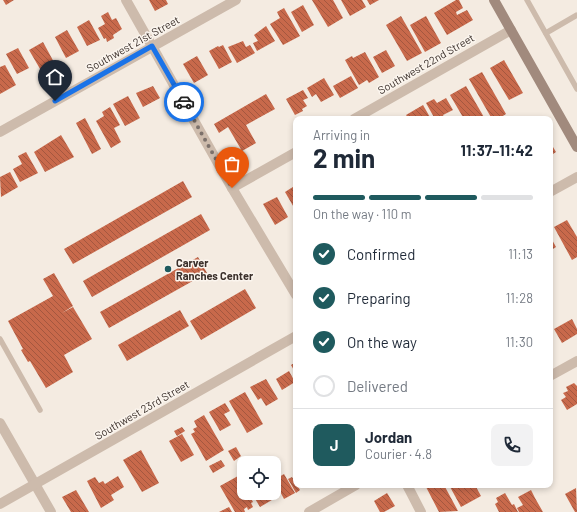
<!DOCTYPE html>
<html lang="en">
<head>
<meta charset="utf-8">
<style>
	:root { --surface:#fff; --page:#f2f2f3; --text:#1f2937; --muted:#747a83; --line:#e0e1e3; --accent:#1f5a5e }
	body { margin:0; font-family:Barlow,sans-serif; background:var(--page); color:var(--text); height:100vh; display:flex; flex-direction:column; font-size:15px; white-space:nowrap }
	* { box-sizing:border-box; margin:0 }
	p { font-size:13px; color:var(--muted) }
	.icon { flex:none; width:22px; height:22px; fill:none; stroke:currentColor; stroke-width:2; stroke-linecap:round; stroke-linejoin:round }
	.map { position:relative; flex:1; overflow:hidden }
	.panel { position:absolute; left:293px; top:116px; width:260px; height:372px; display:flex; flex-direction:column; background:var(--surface); border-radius:8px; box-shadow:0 2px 6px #0003 }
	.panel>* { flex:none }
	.tools { position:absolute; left:237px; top:456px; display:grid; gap:8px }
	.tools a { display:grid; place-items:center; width:44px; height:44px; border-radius:8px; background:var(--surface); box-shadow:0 2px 6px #0003; font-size:20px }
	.pin { position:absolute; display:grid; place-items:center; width:34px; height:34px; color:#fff; margin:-41px -17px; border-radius:50% 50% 50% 0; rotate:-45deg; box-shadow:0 0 4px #0007 }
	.pin .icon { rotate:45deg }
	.courier { position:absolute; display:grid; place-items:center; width:40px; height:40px; margin:-20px; border:3px solid #1a73e8; border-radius:50%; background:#fff; color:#222; box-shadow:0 1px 5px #0007 }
	.headline em { font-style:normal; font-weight:700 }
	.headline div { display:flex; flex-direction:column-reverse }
	.headline { display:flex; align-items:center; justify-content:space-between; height:68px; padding:0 20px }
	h1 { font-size:26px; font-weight:700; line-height:30px }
	.bar { display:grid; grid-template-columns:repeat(4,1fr); gap:6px 4px; align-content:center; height:48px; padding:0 20px }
	.bar i { height:5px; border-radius:3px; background:var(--line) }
	.bar .current { background:var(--accent) }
	.bar p { grid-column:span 4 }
	.line { display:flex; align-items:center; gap:10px; padding:0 20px; border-top:1px solid var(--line) }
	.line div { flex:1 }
	.round { display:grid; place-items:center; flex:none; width:42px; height:42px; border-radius:8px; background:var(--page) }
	ol { padding:0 20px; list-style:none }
	li { display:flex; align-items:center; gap:12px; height:44px }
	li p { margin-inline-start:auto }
	li .icon { padding:4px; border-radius:50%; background:var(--accent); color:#fff; stroke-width:4 }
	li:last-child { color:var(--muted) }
	li i { width:22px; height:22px; border:2px solid var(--line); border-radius:50% }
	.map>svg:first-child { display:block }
	.building { fill:url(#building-back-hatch) }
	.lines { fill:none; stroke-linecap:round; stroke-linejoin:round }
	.lane { stroke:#cdbbac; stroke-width:5.5 }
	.street { stroke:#cdbbac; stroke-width:10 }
	.secondary { stroke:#a18a7d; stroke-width:10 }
	.done { stroke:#7c716b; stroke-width:4; stroke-dasharray:0 7.2 }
	.route { stroke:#1a73e8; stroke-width:5 }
	.poi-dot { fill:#1f5a5e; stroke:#fbf5ee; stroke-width:1.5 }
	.labels { text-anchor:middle; stroke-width:3; stroke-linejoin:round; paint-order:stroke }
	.street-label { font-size:11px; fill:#3b302b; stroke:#fbf5ee }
	.poi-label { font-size:11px; font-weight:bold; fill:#3b302b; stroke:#fbf5ee; text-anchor:start }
</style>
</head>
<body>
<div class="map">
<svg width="577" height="512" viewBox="0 0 577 512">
	<defs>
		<pattern id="building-back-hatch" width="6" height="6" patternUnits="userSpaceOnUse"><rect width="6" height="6" fill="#c8694b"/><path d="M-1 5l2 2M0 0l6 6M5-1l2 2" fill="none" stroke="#a4573f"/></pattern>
	</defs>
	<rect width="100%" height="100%" fill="#f4ebe1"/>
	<g class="building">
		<path d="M3,0H14L6,5Z"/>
		<path d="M149,0H166L168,4L155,11Z"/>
		<path d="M312,0H333L343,18L328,27Z"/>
		<path d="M341,0H362L366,7L350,16Z"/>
		<path d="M367,0H379L370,5Z"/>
		<path d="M456,0H459L463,8L456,12L457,15L467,10L473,20L447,35L434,13Z"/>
		<path d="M303,5L314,25L302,32L291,12Z"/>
		<path d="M284,8L300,36L283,45L270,24L280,18L277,12Z"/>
		<path d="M108,12L112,20L116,18L122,29L113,35L114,38L107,42L106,38L104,39L98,28L105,24L101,16Z"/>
		<path d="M401,16L422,53L407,61L386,25Z"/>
		<path d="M426,16L441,43L425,52L410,25Z"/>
		<path d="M89,20L100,40L87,46L77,27Z"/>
		<path d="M266,26L275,41L257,51L253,43L258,41L254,35Z"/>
		<path d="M67,30L79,51L66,58L55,37Z"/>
		<path d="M243,41L246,47L250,45L255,53L237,63L228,47Z"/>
		<path d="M43,42L56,66L43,74L29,50Z"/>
		<path d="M223,45L232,62L219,69L209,51L218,46L219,47Z"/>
		<path d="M18,48L29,68L17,74L6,54Z"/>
		<path d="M386,50L395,66L382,73L373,57Z"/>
		<path d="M365,52L379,77L369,83L367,80L359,85L345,60L352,56L353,58Z"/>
		<path d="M197,56L208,75L194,83L183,64Z"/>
		<path d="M504,60L523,93L509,100L490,68Z"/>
		<path d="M5,65L16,85L0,94V67Z"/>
		<path d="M482,72L506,114L498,119H492L469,79Z"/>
		<path d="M351,76L358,88L340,98L333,86Z"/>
		<path d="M324,78L334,95L321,102L316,94L312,97L307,88Z"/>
		<path d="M153,86L160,98L143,107L136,93Z"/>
		<path d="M466,86L485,119H464L450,95Z"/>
		<path d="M303,90L308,98L303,100L307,106L302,109L303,111L295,115L286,99Z"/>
		<path d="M266,94L275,109L246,125L256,143L242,151L228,127L219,133L214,124Z"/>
		<path d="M128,96L140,118L125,126L113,104Z"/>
		<path d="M446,98L453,110L443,115L445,119H435L426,103L434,99L437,103Z"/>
		<path d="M423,105L431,119H409L406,115Z"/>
		<path d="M110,107L120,125L114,128L121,142L111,148L96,121L104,116L102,112Z"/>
		<path d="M85,118L101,149L92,154L76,123Z"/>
		<path d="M61,135L74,157L45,172L34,152Z"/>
		<path d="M550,142L556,152L550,156Z"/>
		<path d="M26,152L38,173L20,182L13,169L22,164L18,156Z"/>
		<path d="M10,172L18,187L1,197L0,177Z"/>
		<path d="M183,181L192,197L73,264L64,249Z"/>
		<path d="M296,185V211L285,192Z"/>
		<path d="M277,197L288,217L275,225L263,204Z"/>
		<path d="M201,214L210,230L92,297L83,281Z"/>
		<path d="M567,220L577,237V257L572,260L554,227Z"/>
		<path d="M550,236L556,247L550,251Z"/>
		<path d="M198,257L207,273L109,328L100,312Z"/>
		<path d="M54,273L73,306L62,313L73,307L92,339L64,355L73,372L46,388L30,361L28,362L21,350L23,349L8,321L53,296L43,279Z"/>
		<path d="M245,289L256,308L201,340L190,321Z"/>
		<path d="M180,310L189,326L127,361L118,345Z"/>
		<path d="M572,319L577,329V334L562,343L554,329Z"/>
		<path d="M296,362V374L291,365Z"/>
		<path d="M289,371L295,382L282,390L276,379Z"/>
		<path d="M266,379L278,399L266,406L261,398L258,400L250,387Z"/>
		<path d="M574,383L577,386V404L567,410L561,400L566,397L563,393L568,391L566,387Z"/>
		<path d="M245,392L263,424L247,433L229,401Z"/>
		<path d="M225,403L230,411L224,414L231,425L220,431L209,412Z"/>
		<path d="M204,415L224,450L206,461L191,434L195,432L193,429L197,427L194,421Z"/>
		<path d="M182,427L185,431L177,436L174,431Z"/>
		<path d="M182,434L194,455L181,462L169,441Z"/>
		<path d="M236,447L241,456L234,461L228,451Z"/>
		<path d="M141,450L159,483L142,492L123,460Z"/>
		<path d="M221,460L225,466L213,473L209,466Z"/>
		<path d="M284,474L295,493L284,499L274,480Z"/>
		<path d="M118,476L124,487L111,495L114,500L101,508L87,481L95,477L99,483L103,481L105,484Z"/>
		<path d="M238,476L244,486V493H248L253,502L251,503L253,507L248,510L247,507L244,509L245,512H235L220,486Z"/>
		<path d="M292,477L300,490L296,493L288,479Z"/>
		<path d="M425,485H444L458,511L439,512Z"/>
		<path d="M449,485H475L481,496L461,507Z"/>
		<path d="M576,488L577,512H575L565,494Z"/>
		<path d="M76,490L89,512H71L62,497Z"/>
		<path d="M531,490L535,498L543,512H519L517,508L523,505L518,497Z"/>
		<path d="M260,493H275L277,497L260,507L254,497Z"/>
		<path d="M387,493L395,506L384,512H380L374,501Z"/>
		<path d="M505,493L512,505L514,504L518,512H499L495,504L498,502L496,498Z"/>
		<path d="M229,507L232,512H219Z"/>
	</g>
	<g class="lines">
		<g class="lane">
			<path d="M527,0L577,89"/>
			<path d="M546,33L577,15"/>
			<path d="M0,339L40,410"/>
		</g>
		<g class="street">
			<path d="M126,0L232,188L296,295"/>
			<path d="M354,119L511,30"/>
			<path d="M0,132L236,0"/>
			<path d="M232,188L296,152"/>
			<path d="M550,192L577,177"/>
			<path d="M550,376L577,361"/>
			<path d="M0,423L51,512"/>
			<path d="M407,485L421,512"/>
			<path d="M0,504L296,336"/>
			<path d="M309,512L356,485"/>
		</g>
		<path class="secondary" d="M494,0L577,147"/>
	</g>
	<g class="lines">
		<path class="done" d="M184,102L232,188"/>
		<path class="route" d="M55,101L152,46L184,102"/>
	</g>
	<circle class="poi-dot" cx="168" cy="269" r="4"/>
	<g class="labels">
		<g class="street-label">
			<text transform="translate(133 44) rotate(-29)" y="4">Southwest 21st Street</text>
			<text transform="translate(426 64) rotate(-30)" y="4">Southwest 22nd Street</text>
			<text transform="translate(142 410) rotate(-30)" y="4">Southwest 23rd Street</text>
		</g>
		<g class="poi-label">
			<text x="176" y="267">Carver<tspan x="176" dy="13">Ranches Center</tspan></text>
		</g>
	</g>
</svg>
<div class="tools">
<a><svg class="icon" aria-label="locate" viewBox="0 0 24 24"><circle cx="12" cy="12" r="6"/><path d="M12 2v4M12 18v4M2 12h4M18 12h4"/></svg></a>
</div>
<div class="pin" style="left:232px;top:188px;background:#ea580c"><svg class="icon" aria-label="bag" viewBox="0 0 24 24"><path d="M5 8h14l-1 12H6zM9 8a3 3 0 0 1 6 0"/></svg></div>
<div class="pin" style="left:55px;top:101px;background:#1f2937"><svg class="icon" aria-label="home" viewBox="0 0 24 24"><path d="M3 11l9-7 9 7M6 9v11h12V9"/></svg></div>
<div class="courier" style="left:184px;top:102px"><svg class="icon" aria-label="car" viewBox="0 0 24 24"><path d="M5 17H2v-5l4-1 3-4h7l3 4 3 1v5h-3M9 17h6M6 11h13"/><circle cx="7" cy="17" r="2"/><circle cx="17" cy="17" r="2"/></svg></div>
<section class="panel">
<div class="headline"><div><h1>2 min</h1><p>Arriving in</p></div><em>11:37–11:42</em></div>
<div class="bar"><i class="current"></i><i class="current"></i><i class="current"></i><i></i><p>On the way · 110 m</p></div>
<ol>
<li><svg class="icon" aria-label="check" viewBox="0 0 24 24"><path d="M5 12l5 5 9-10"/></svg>Confirmed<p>11:13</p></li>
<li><svg class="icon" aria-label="check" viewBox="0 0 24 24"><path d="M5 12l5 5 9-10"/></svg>Preparing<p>11:28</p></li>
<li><svg class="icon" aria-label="check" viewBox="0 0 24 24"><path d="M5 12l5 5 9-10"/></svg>On the way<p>11:30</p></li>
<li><i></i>Delivered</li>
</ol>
<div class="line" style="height:72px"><b class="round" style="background:var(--accent);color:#fff">J</b><div><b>Jordan</b><p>Courier · 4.8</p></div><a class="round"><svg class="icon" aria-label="phone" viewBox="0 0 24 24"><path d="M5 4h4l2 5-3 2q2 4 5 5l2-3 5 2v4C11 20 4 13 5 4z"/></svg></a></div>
</section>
</div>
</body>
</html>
